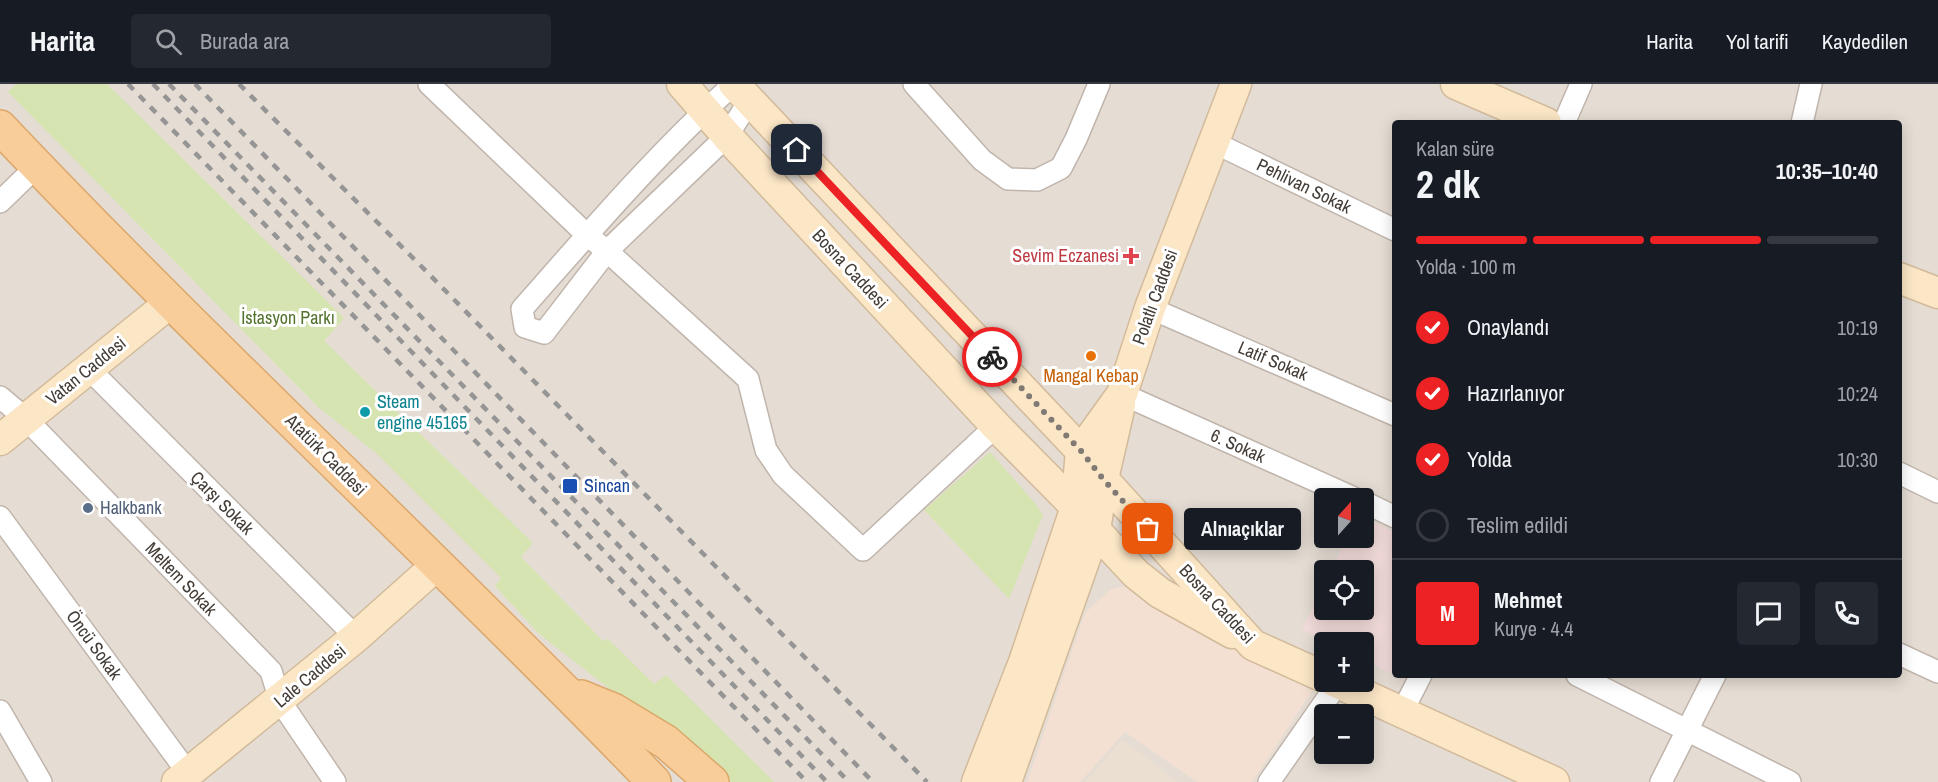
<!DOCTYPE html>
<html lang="tr">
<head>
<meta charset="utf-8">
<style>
	:root { --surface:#171b24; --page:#242831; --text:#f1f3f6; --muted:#9ea1a6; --line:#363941; --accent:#ed2224 }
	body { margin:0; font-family:"Archivo Narrow",sans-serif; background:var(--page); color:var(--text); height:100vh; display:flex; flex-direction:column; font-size:22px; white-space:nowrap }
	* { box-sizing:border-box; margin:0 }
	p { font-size:20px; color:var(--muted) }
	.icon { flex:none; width:33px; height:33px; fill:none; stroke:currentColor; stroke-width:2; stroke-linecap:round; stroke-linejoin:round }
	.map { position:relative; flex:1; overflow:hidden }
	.sheet { position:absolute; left:1392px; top:36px; width:510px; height:558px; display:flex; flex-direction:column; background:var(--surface); border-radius:6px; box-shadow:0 3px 15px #0003 }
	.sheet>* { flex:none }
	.needle { width:39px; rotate:21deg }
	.buttons { position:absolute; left:1314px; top:404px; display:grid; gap:12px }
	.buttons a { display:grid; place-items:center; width:60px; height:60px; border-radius:6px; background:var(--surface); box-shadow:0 3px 15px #0003; font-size:30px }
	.pin { position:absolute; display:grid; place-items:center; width:51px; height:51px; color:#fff; margin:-26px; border-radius:12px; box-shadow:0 3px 9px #0006 }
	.courier { position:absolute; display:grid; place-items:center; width:60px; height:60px; margin:-30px; border:4px solid #ed2224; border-radius:50%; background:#fff; color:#222; box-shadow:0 2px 8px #0007 }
	.bubble { position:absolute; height:42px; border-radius:6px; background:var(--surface); box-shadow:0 3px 15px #0003; font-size:20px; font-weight:800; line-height:42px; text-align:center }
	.head em { font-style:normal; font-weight:800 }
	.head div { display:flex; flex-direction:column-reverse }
	.head { display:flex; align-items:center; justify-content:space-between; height:102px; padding:0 24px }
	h1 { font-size:39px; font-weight:800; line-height:45px }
	.bar { display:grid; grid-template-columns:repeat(4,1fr); gap:9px 6px; align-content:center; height:72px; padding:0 24px }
	.bar i { height:8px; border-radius:4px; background:var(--line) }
	.bar .current { background:var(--accent) }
	.bar p { grid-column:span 4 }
	.line { display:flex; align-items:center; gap:15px; padding:0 24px; border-top:2px solid var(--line) }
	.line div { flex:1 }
	.round { display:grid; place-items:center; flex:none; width:63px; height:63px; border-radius:6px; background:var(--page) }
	ol { padding:0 24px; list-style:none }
	li { display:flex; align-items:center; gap:18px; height:66px }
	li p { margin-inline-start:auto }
	li .icon { padding:6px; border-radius:50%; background:var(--accent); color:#fff; stroke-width:4 }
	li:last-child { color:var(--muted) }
	li i { width:33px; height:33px; border:3px solid var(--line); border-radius:50% }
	header { display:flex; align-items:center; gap:36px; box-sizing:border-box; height:84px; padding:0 30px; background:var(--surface); border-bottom:2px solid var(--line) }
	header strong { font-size:28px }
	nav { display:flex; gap:33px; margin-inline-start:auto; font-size:21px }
	.search { width:420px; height:54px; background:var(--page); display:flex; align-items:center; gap:15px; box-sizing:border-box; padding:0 21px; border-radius:6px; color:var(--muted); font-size:22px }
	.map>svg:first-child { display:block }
	.residential { fill:#e5ddd4; fill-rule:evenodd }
	.commercial { fill:#f3e0d2 }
	.education { fill:#eadfd0 }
	.medical { fill:#f2dada }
	.green { fill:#d5e4b1 }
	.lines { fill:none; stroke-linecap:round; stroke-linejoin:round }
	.street-casing { stroke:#c0b5ac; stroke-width:24 }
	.secondary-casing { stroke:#d2ba9a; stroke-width:33 }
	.primary-casing { stroke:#dca76a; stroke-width:36 }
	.street { stroke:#fff; stroke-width:21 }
	.secondary { stroke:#fbe6c6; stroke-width:30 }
	.primary { stroke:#f8cd99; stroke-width:33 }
	.rail { stroke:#959595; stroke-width:4.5; stroke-dasharray:8 8; stroke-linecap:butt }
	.done { stroke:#817a74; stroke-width:6; stroke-dasharray:0 10.8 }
	.route { stroke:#ed2224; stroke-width:8 }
	.health-dot { fill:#e0444e; stroke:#fff; stroke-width:2 }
	.food-dot { fill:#e8710a; stroke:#fff; stroke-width:2 }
	.culture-dot { fill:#0f9aa8; stroke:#fff; stroke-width:2 }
	.transit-dot { fill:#1a4fb4; stroke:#fff; stroke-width:2 }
	.service-dot { fill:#5c6f8a; stroke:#fff; stroke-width:2 }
	.labels { text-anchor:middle; stroke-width:6; stroke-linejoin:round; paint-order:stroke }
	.street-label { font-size:18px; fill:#443c36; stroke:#fff }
	.health-label { font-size:18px; fill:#be3a42; stroke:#fff; text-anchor:end }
	.park-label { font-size:18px; fill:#52722d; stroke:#fff }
	.food-label { font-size:18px; fill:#c56008; stroke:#fff }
	.culture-label { font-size:18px; fill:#0d838f; stroke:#fff; text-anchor:start }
	.transit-label { font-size:18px; fill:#164399; stroke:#fff; text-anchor:start }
	.service-label { font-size:18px; fill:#4e5e75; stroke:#fff; text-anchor:start }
</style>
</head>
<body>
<header>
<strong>Harita</strong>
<div class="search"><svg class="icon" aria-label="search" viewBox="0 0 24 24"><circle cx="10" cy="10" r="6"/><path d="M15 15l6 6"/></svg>Burada ara</div>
<nav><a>Harita</a><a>Yol tarifi</a><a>Kaydedilen</a></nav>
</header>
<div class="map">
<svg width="1938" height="698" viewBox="0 0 1938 698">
	<rect width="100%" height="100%" fill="#f2ece6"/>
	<path class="residential" d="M0,0H1938V698H0ZM1395,39H1899V591H1395ZM1324,414H1364V453H1324ZM1324,486H1364V525H1324ZM1324,558H1364V597H1324ZM1324,630H1364V669H1324Z"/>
	<path class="commercial" d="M1130,501L1312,607L1252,698H1197L1125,648L1080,698H1027L1085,529L1111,505Z"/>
	<path class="education" d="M1122,655L1178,698H1085Z"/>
	<path class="medical" d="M1364,433L1395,449V591H1412L1408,598L1364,576V558H1327L1302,545L1324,500V525H1364V486H1331L1348,453H1364Z"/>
	<g class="green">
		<path d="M16,0H107L344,234L324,257L533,459L521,473L603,557L608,555L654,600L666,591L774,698H726L661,641L607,603L538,549L495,502L501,494L376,369L318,323L8,8Z"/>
		<path d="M990,368L1035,419L1043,431L1009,515L924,426Z"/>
	</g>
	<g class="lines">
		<g class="street-casing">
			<g id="street">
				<path d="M429,0L587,151L607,167L748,295L766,366L783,391L863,466L996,342"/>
				<path d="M734,0C658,68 590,148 522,225L525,243L544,249L607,167L727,52L750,16"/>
				<path d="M914,0L982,76L1008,95L1037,96L1061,84L1076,55L1099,0"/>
				<path d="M1564,39L1581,0"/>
				<path d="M1802,39L1811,0"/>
				<path d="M1213,58L1395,146"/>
				<path d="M0,118L37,82"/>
				<path d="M1150,224L1395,331"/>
				<path d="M89,285L356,553"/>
				<path d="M1122,310L1354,414"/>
				<path d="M0,313L26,335L271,587L280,617L335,698"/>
				<path d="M1899,389L1938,408"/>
				<path d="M1364,418L1395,433"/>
				<path d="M0,433L188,689"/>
				<path d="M1899,570L1938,588"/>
				<path d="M1577,591L1790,698"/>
				<path d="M0,627L41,698"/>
				<path d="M1402,628L1421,591"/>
				<path d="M1269,698L1338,599"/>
				<path d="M1661,698L1715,591"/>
			</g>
		</g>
		<g class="secondary-casing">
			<g id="secondary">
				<path d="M682,0L727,52L996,342L1076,423L1095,446L1136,490L1160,509L1232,549"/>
				<path d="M734,0L1081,367L1103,395L1253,561L1324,593"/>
				<path d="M1456,0L1546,39"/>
				<path d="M1899,194L1938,209"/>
				<path d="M0,356L171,218"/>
				<path d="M1334,597L1554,698"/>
				<path d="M177,698L356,553L438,480"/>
				<path d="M977,698L1024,578L1076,423L1081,367L1122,310L1150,224L1236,0"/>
				<path d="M1006,698L1095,446L1103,395L1120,321"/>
			</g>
		</g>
		<g class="primary-casing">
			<g id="primary">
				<path d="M0,43C212,267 440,476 654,698"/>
				<path d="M581,613L613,626L666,658L712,698"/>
			</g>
		</g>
		<use href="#street" class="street"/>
		<use href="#secondary" class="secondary"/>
		<use href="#primary" class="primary"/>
		<g class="rail">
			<path d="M128,0L807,698"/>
			<path d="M153,0L827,698"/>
			<path d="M169,0L849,698"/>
			<path d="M195,0L873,698"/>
			<path d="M239,0L426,187L927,698"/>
		</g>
	</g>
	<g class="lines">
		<path class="done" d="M992,273L1081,367L1103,395L1148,445"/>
		<path class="route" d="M797,66L992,273"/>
	</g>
	<path class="health-dot" d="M1128 163h6v6h6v6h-6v6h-6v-6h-6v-6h6z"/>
	<circle class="food-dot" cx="1091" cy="272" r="6"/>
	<circle class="culture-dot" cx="365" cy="328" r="6"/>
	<rect class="transit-dot" x="562" y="394" width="16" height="16" rx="3"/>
	<circle class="service-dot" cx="88" cy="424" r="6"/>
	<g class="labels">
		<g class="street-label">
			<text transform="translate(1304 102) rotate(26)" y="6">Pehlivan Sokak</text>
			<text transform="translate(850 185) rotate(47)" y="6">Bosna Caddesi</text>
			<text transform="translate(1155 213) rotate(-70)" y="6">Polatlı Caddesi</text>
			<text transform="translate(1273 277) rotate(23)" y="6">Latif Sokak</text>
			<text transform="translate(86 287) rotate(-39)" y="6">Vatan Caddesi</text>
			<text transform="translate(1238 362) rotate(24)" y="6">6. Sokak</text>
			<text transform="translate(326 371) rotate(45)" y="6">Atatürk Caddesi</text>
			<text transform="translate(222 419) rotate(45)" y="6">Çarşı Sokak</text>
			<text transform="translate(181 495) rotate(46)" y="6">Meltem Sokak</text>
			<text transform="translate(1217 520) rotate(47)" y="6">Bosna Caddesi</text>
			<text transform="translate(94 561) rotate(54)" y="6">Öncü Sokak</text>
			<text transform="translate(310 592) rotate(-40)" y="6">Lale Caddesi</text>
		</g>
		<g class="health-label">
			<text x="1119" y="178">Sevim Eczanesi</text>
		</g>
		<g class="park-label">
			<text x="288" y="240">İstasyon Parkı</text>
		</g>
		<g class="food-label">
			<text x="1091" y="298">Mangal Kebap</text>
		</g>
		<g class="culture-label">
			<text x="377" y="324">Steam<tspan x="377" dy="21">engine 45165</tspan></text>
		</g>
		<g class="transit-label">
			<text x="584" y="408">Sincan</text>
		</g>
		<g class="service-label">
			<text x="100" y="430">Halkbank</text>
		</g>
	</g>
</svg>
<div class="buttons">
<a><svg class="needle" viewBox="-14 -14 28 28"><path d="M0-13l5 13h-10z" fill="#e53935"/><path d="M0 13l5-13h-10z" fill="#9ea1a6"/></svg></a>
<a><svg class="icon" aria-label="locate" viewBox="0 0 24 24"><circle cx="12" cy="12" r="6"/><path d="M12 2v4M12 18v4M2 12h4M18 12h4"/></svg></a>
<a>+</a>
<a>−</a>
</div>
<div class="pin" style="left:1148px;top:445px;background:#ea580c"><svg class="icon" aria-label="bag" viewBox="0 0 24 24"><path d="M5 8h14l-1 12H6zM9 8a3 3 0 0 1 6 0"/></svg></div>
<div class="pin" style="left:797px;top:66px;background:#1f2937"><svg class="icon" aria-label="home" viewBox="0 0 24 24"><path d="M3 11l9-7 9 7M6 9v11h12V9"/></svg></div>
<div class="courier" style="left:992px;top:273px"><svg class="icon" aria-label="bike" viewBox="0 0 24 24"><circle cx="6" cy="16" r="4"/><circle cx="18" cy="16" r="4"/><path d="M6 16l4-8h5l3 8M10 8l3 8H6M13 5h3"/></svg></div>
<div class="bubble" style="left:1184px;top:424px;width:117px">Alnıaçıklar</div>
<section class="sheet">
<div class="head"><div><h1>2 dk</h1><p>Kalan süre</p></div><em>10:35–10:40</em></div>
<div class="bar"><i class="current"></i><i class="current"></i><i class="current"></i><i></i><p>Yolda · 100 m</p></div>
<ol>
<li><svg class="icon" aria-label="check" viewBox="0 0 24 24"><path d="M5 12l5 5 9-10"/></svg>Onaylandı<p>10:19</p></li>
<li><svg class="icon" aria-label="check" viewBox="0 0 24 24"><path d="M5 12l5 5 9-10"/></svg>Hazırlanıyor<p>10:24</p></li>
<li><svg class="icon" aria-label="check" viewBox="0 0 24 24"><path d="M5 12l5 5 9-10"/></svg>Yolda<p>10:30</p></li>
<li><i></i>Teslim edildi</li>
</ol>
<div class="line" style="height:108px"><b class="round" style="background:var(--accent);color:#fff">M</b><div><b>Mehmet</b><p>Kurye · 4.4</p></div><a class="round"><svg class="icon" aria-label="chat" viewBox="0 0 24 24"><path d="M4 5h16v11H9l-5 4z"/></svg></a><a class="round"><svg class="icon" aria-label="phone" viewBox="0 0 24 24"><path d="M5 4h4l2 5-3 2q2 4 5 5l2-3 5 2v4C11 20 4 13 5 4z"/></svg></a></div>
</section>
</div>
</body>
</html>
